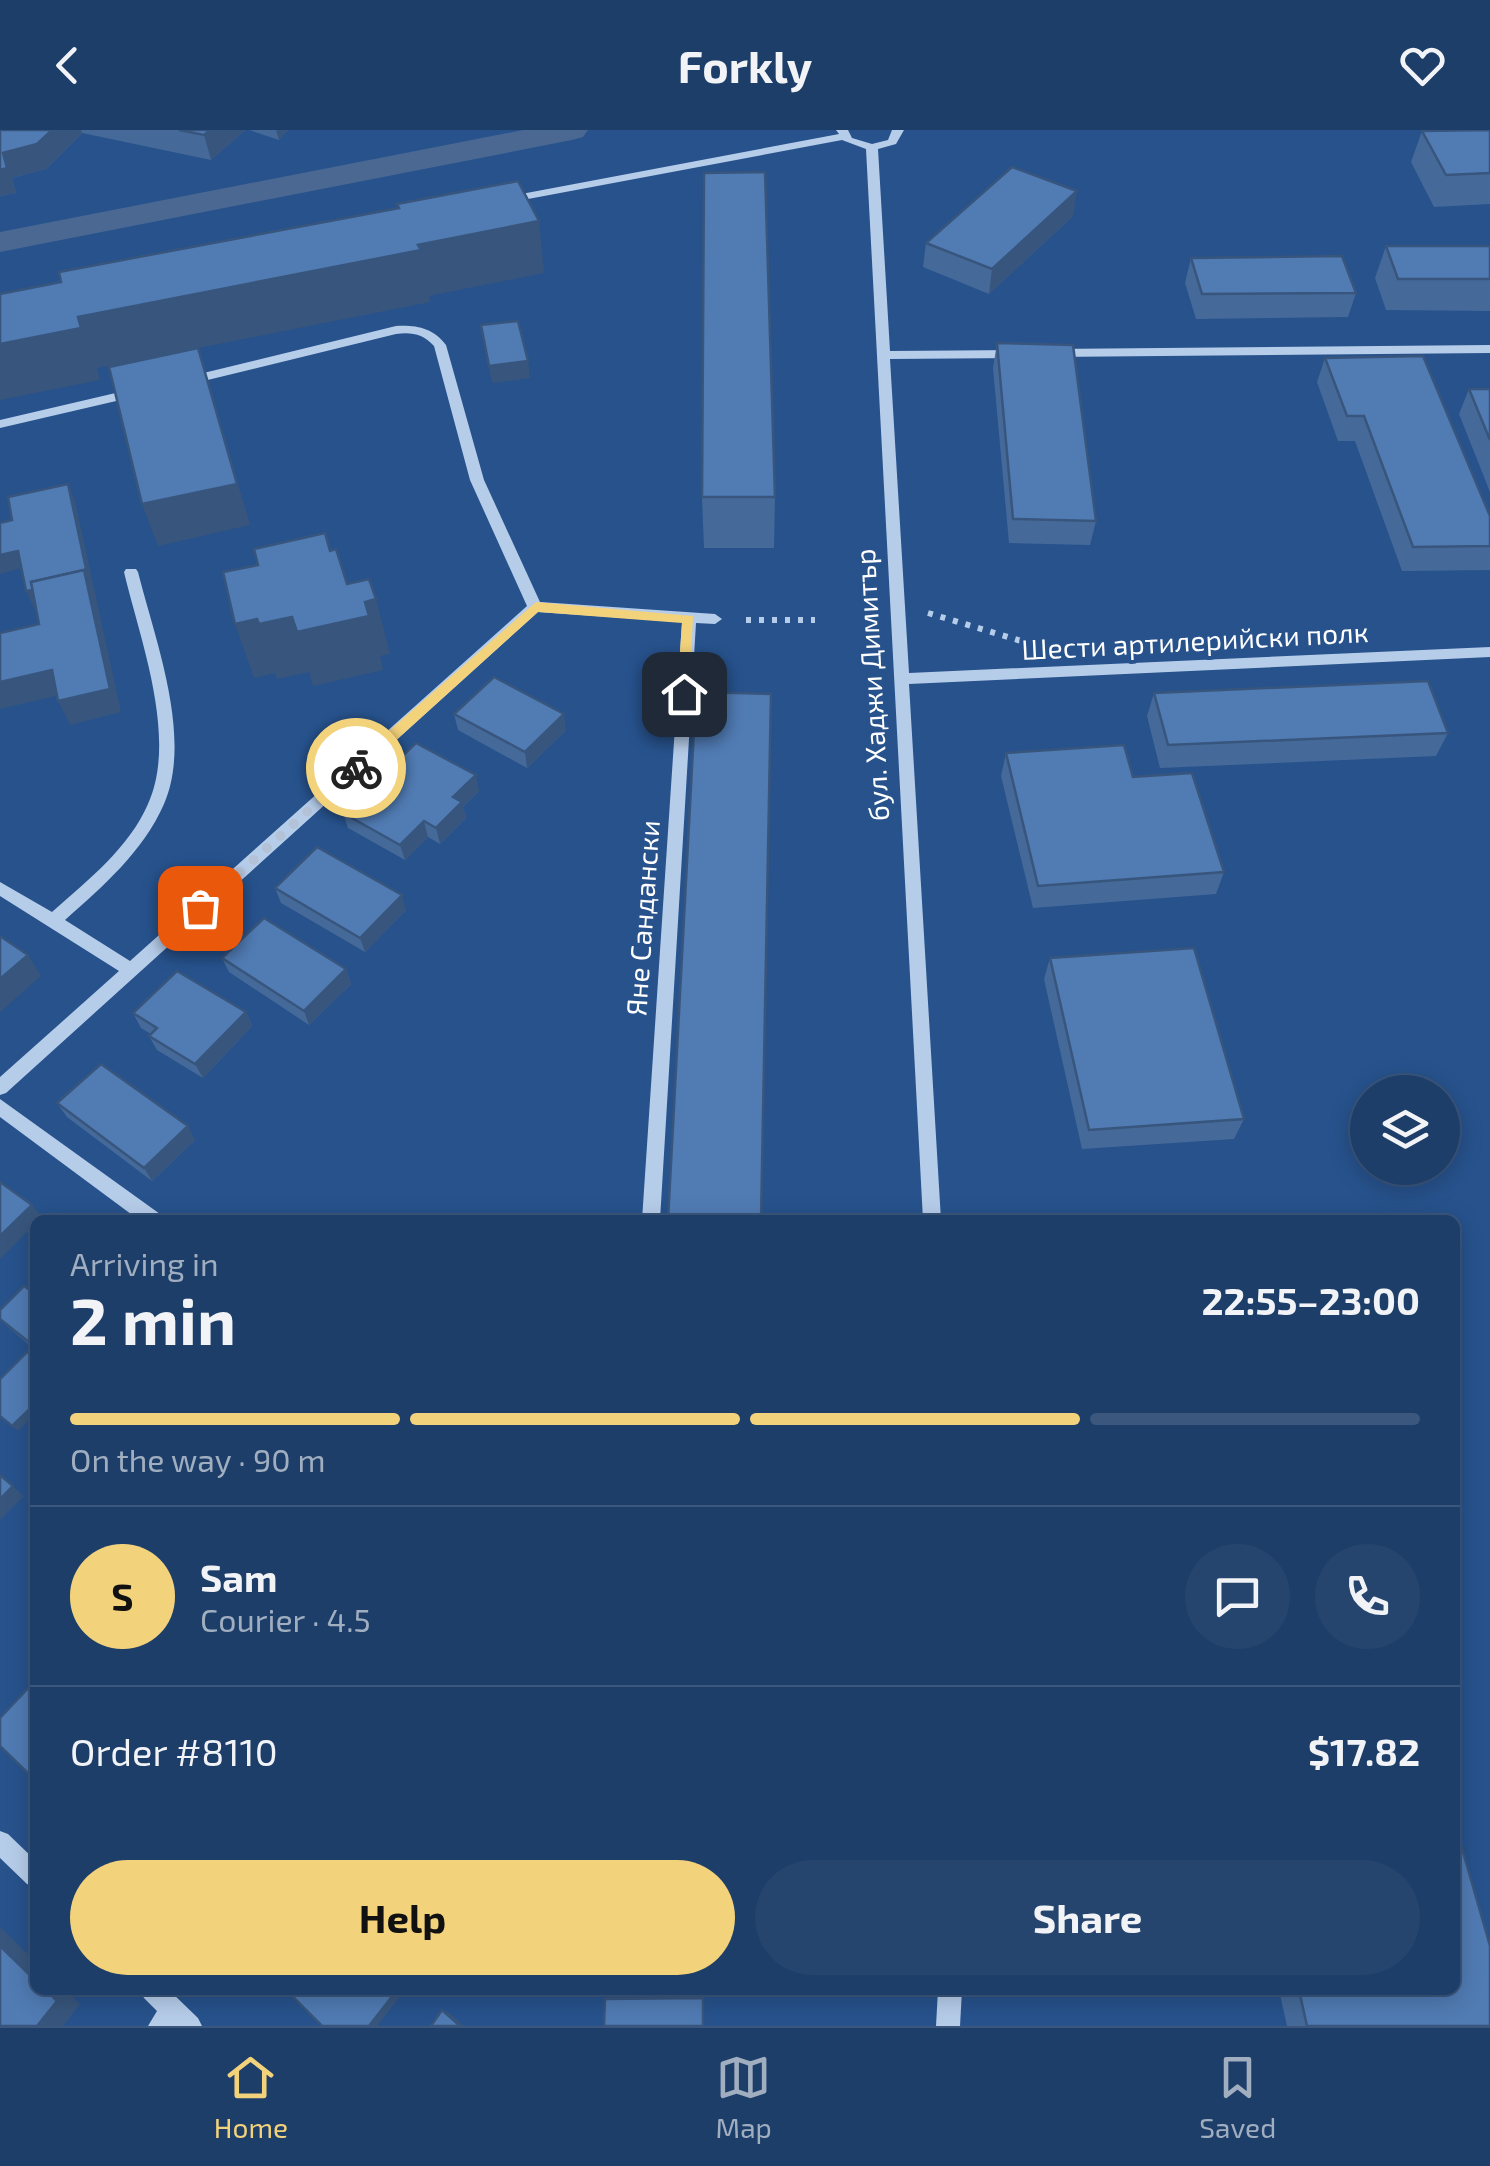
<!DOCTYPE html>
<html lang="en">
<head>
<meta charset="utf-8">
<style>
	:root { --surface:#1d3e69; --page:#25456f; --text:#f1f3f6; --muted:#a0aec0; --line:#3b577d; --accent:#f3d27c }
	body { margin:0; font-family:"Exo 2",sans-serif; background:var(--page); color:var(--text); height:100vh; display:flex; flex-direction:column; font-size:38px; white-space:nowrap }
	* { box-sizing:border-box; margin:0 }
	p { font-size:32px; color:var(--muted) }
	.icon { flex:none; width:55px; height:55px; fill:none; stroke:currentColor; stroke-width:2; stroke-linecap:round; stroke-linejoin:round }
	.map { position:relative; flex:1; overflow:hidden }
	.sheet { position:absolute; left:30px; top:1085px; width:1430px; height:780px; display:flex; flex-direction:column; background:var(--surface); border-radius:15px; box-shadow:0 5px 25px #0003,0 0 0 2px var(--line) }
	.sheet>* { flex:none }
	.fabs { position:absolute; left:1350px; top:945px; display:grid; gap:20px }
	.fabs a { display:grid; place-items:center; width:110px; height:110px; border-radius:50%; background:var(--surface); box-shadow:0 5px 25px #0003,0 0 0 2px var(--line); font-size:50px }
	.pin { position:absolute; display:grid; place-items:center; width:85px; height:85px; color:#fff; margin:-42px; border-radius:20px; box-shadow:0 5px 15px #0006 }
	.courier { position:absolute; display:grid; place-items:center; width:100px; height:100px; margin:-50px; border:8px solid #f3d27c; border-radius:50%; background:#fff; color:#222; box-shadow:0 2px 12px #0007 }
	.summary em { font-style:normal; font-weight:700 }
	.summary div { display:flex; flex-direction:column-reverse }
	.summary { display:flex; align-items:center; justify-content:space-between; height:170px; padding:0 40px }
	h1 { font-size:65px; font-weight:700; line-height:75px }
	.bar { display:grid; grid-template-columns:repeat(4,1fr); gap:15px 10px; align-content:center; height:120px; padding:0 40px }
	.bar i { height:12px; border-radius:8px; background:var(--line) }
	.bar .current { background:var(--accent) }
	.bar p { grid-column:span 4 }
	.line { display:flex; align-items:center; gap:25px; padding:0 40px; border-top:2px solid var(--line) }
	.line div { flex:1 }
	.round { display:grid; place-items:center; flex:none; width:105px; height:105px; border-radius:52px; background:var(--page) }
	.action { display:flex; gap:20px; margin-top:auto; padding:20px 40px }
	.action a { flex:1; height:115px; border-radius:60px; background:var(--accent); color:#111; font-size:40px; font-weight:700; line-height:115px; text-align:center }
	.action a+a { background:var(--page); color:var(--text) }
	header { display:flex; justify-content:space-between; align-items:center; height:130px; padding:0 40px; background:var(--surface); font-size:45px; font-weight:700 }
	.dock { display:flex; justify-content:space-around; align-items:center; height:140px; border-top:2px solid var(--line); background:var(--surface); font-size:28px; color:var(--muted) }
	.dock a { display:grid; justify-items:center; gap:5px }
	.dock .current { color:var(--accent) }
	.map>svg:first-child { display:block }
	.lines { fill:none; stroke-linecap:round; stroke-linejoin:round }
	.canal { fill:#4a6892; fill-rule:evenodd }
	.path { stroke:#b6cdea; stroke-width:6; stroke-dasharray:5 8; stroke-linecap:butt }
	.minor { fill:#b6cdea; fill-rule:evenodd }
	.wall { fill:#456a9a }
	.shaded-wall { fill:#38567d }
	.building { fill:#507bb3; stroke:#38567d; stroke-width:2.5 }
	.route { fill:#f3d27c }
	.done { stroke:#b3c2d7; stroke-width:10; stroke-dasharray:0 18 }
	.labels { text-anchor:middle; stroke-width:8; stroke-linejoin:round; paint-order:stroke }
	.street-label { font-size:28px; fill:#fff; stroke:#27528c }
</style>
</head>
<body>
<header><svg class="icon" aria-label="back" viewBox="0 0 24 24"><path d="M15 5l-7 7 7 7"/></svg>Forkly<svg class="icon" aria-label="heart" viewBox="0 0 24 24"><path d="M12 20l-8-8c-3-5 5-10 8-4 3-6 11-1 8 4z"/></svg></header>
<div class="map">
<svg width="1490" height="1896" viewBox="0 0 1490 1896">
	<rect width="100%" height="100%" fill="#27528c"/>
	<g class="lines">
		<path class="canal" d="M523,0H588L583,7L572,10L0,122V102Z"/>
		<g class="path">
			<path d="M928,483L1021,511"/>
			<path d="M746,490H815"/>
		</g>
		<g class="minor">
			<path d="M836,0H848L852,8L872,14L888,10L892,0H904L896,14L878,19L890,221L1020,220L1026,224L1020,228L890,229L909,543L1490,517V527L909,554L941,1090H923L866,19L842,10L506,73L500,70L506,67L839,4Z"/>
			<path d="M396,196C417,195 433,198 446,215L484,350L540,472L715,484L722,489L715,494L696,493L660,1090H642L682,492L538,482L6,963L0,965V947L119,841L0,766V752L52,782C87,751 129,718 148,674C178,607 140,510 124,442L126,439H136L138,442C155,510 193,607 164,674C143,722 102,757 65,790L130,831L527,476L470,350L434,216C423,204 412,202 396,204L187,255L181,251L187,247Z"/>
			<path d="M1490,215V223L1051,227L1045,223L1051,219Z"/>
			<path d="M137,258L143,262L142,265L0,298V290Z"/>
			<path d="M0,969L160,1084L162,1090H139L0,987Z"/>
			<path d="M0,1701L8,1704L35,1730V1757L27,1754L0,1728Z"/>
			<path d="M140,1860H169L198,1888L202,1896H148L157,1881L144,1868Z"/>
			<path d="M938,1860H962L960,1896H936Z"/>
		</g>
	</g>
	<g class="wall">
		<path d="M0,0H245L211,30L82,3L46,39L12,48L16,63L0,66Z"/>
		<path d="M249,0H288L279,10Z"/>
		<path d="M1490,0V74L1434,77L1411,32L1422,1Z"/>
		<path d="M1073,86L989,164L923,137L926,113Z"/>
		<path d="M1386,116H1490V181L1386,180L1375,148Z"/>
		<path d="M1191,128L1356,163L1348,187L1196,189L1185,153Z"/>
		<path d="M997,213L1096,391L1090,415L1009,413L993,238Z"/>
		<path d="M1325,228L1490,386V440L1402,441L1355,311H1338L1317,252Z"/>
		<path d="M1469,259H1490V362L1459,284Z"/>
		<path d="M702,367H775L774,418H704Z"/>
		<path d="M1154,563L1448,603L1436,626L1160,638L1147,586Z"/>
		<path d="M454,584L566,600L527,638L458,600Z"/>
		<path d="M1006,623L1133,647L1224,742L1216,764L1033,778L1001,646Z"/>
		<path d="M479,661L463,677L466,688L440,714L428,707L405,730L348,698L343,683Z"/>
		<path d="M275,758L406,780L365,822L281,773Z"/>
		<path d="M222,828L346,839L351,854L309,895L229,842Z"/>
		<path d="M1050,828L1244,989L1234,1009L1082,1019L1044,849Z"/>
		<path d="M246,882L252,896L203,948L157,920L149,906L151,904L141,898L133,883Z"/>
		<path d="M57,973L195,1010L152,1051L67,987Z"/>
		<path d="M35,1164V1220L0,1190V1180Z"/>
		<path d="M1279,1860H1455L1490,1896H1287Z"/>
	</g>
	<g class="shaded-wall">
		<path d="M52,0H81L82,3L46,39L12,48L16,63L0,66V40L3,23Z"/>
		<path d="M210,0H245L211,30L204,5Z"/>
		<path d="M276,0H288L279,10Z"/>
		<path d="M1077,61L1073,86L989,164L992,139Z"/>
		<path d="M539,91L544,143L429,166L430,172L97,238L100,250L0,270V214L78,187L418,115Z"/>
		<path d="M198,218L250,395L158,416L142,374Z"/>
		<path d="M528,231L530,248L492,253L489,236Z"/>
		<path d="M68,354L75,371L121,582L70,595L58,571L90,465L34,478L26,461Z"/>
		<path d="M18,421L26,437L0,444V425Z"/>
		<path d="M376,469L390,524L380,526L383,540L313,556L309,542L277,549L275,543L254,548L235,494Z"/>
		<path d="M52,540L64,564L0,579V552Z"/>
		<path d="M564,584L566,600L527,638L525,622Z"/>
		<path d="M476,645L479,661L463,677L466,688L440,714L436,698L453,667Z"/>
		<path d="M424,691L428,707L405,730L400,715Z"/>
		<path d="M402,765L406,780L365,822L360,808Z"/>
		<path d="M28,825L41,846L0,882V849Z"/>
		<path d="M346,839L351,854L309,895L304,881Z"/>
		<path d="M246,882L252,896L203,948L195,934Z"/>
		<path d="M188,996L195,1010L152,1051L144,1038Z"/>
		<path d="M32,1075L42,1087L39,1090H35V1094L0,1129V1106Z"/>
		<path d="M35,1274V1284L18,1301L12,1296Z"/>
		<path d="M0,1345L24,1366L0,1390Z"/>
		<path d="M0,1797L35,1831V1850L0,1816Z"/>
		<path d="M46,1860H66L80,1874L63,1896H37Z"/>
		<path d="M397,1860H405L377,1896H369Z"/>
		<path d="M442,1880L448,1882L464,1896H460Z"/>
	</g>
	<g class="building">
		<path d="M0,0H52L37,14L3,23L7,38L0,40Z"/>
		<path d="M179,0H210L204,5Z"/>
		<path d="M1490,0V43L1446,45L1422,1Z"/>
		<path d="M1012,37L1077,61L992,139L926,113Z"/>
		<path d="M765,42L775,367H702L704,43Z"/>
		<path d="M518,51L539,91L418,115L421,120L78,187L81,198L0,214V164L61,152L59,142L399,78L397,74Z"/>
		<path d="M1386,116H1490V149H1398Z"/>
		<path d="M1342,126L1356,163L1202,164L1191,128Z"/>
		<path d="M518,191L528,231L489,236L481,195Z"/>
		<path d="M997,213L1073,215L1096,391L1013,389Z"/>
		<path d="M198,218L237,354L142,374L109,237Z"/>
		<path d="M1423,226L1490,386V416L1413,417L1364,286H1347L1325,228Z"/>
		<path d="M1469,259H1490V310Z"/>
		<path d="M68,354L88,448L84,440L31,452L33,460L26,461L18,421L0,425V393L12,390L8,367Z"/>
		<path d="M325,403L330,421L336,419L347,454L369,449L376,469L365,472L369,486L297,502L292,487L259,494L257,489L235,494L223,442L258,435L254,419Z"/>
		<path d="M84,440L110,559L58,571L52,540L0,552V503L39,494L31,452Z"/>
		<path d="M494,547L564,584L525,622L454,584Z"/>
		<path d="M1428,551L1448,603L1168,615L1154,563Z"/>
		<path d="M696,562L771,564L761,1090H668Z"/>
		<path d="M416,613L476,645L453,667L462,672L436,698L424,691L400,715L343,683Z"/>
		<path d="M1124,615L1133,647L1192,643L1224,742L1038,756L1006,623Z"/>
		<path d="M317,717L402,765L360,808L275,758Z"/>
		<path d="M264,788L346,839L304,881L222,828Z"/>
		<path d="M0,806L28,825L0,849Z"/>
		<path d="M1194,818L1244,989L1089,1000L1050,828Z"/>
		<path d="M177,841L246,882L195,934L149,906L157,898L133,883Z"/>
		<path d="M101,934L188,996L144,1038L57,973Z"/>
		<path d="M0,1052L32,1075L0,1106Z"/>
		<path d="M24,1156L35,1164V1217L0,1189V1180Z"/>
		<path d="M27,1222L35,1229V1274L12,1296L0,1286V1249Z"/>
		<path d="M0,1345L13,1356L0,1369Z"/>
		<path d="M35,1551V1650L0,1616V1588Z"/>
		<path d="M1455,1694L1490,1816V1896H1307L1299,1860H1455Z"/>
		<path d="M0,1816L35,1850V1860H46L57,1871L37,1896H0Z"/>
		<path d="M286,1860H397L369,1896H322Z"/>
		<path d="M703,1868V1896H604L605,1869Z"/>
		<path d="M442,1880L460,1896H431Z"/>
	</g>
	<path class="route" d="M536,472L693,486L689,568L677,564L682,493L538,482L361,642H350V635Z"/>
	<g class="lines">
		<path class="done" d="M200,778L356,638"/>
	</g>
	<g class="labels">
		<g class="street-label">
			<text transform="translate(1195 511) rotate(-3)" y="10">Шести артилерийски полк</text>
			<text transform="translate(872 555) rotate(-93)" y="10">бул. Хаджи Димитър</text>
			<text transform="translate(643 788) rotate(-86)" y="10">Яне Сандански</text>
		</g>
	</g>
</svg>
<div class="fabs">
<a><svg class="icon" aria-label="layers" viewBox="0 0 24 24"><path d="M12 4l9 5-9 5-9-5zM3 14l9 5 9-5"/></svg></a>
</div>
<div class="pin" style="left:200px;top:778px;background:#ea580c"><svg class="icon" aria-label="bag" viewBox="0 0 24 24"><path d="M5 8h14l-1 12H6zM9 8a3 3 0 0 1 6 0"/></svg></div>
<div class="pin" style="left:684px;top:564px;background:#1f2937"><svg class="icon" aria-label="home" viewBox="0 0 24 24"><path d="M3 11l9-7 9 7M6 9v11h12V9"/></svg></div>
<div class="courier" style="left:356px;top:638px"><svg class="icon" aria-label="bike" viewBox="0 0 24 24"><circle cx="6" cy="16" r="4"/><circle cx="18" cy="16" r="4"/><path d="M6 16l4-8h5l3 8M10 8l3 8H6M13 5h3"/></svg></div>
<section class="sheet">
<div class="summary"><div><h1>2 min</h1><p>Arriving in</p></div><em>22:55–23:00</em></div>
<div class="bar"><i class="current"></i><i class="current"></i><i class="current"></i><i></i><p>On the way · 90 m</p></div>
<div class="line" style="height:180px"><b class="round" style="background:var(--accent);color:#111">S</b><div><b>Sam</b><p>Courier · 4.5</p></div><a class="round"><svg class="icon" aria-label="chat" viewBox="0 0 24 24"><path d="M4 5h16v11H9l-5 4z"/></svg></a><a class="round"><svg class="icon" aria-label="phone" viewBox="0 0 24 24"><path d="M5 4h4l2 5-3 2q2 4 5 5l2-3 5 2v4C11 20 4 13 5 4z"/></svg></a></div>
<div class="line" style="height:130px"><div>Order #8110</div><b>$17.82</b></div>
<div class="action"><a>Help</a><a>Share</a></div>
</section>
</div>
<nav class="dock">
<a class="current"><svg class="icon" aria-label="home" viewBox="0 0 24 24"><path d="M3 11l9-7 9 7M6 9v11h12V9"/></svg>Home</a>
<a><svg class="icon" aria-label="map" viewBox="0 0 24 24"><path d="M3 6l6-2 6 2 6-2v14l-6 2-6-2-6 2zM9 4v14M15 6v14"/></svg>Map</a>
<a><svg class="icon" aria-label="saved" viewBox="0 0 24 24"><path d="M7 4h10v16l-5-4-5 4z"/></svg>Saved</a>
</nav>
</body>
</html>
